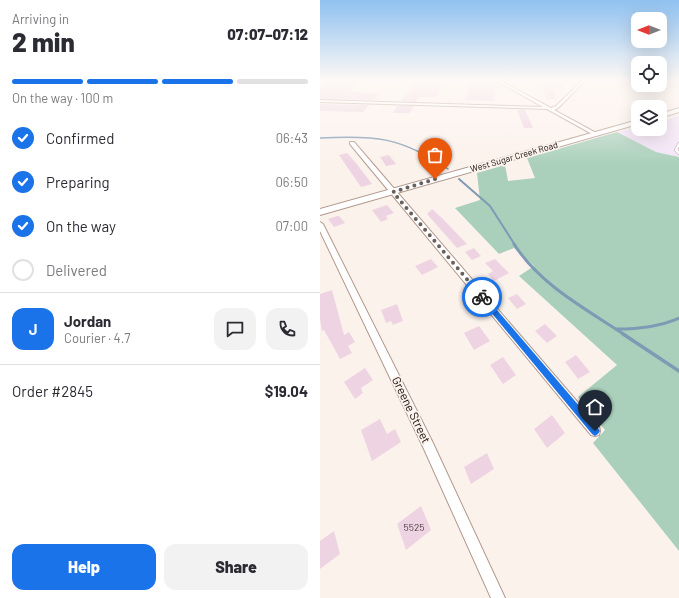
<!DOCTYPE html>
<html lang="en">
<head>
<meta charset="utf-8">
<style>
	:root { --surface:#fff; --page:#f2f2f3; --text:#2b2b33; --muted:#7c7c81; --line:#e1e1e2; --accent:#1a73e8 }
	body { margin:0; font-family:Barlow,sans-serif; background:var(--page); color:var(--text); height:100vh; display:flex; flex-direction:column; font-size:15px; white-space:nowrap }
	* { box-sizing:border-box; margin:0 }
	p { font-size:13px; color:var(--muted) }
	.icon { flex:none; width:22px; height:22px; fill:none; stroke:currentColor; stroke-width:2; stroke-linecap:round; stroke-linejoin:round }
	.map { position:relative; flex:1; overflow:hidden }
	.drawer { display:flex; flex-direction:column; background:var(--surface); width:320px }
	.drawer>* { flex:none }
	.needle { width:26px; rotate:270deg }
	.fabs { position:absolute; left:311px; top:12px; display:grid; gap:8px }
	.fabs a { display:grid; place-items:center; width:36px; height:36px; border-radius:8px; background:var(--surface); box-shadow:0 4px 16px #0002; font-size:20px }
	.pin { position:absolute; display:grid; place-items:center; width:34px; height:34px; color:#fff; margin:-41px -17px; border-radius:50% 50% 50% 0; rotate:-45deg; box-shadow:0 0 4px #0007 }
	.pin .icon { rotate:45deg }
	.courier { position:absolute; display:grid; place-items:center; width:40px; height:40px; margin:-20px; border:3px solid #1a73e8; border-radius:50%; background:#fff; color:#222; box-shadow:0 1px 5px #0007 }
	.summary em { font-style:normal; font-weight:800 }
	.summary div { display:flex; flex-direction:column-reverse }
	.summary { display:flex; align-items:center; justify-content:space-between; height:68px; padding:0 12px }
	h1 { font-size:26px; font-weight:800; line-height:30px }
	.bar { display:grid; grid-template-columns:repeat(4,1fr); gap:6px 4px; align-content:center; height:48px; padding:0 12px }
	.bar i { height:5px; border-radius:3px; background:var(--line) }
	.bar .active { background:var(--accent) }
	.bar p { grid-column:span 4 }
	.line { display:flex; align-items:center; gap:10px; padding:0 12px; border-top:1px solid var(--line) }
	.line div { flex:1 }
	.round { display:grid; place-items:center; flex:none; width:42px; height:42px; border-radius:12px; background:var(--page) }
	ol { padding:0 12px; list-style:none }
	li { display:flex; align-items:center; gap:12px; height:44px }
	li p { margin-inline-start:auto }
	li .icon { padding:4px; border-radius:50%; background:var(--accent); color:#fff; stroke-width:4 }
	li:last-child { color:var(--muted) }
	li i { width:22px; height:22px; border:2px solid var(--line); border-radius:50% }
	.action { display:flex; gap:8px; margin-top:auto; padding:8px 12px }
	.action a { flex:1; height:46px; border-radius:12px; background:var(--accent); color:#fff; font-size:16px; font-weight:800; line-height:46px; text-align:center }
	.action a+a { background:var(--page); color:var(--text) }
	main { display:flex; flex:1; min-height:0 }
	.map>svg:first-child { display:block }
	.commercial { fill:#f3e4f8 }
	.green { fill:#aad0bb }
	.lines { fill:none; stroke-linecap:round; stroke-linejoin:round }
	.stream-far3 { stroke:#7f9ab4; stroke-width:1.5 }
	.stream-far2 { stroke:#7f9ab4; stroke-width:2 }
	.stream-far1 { stroke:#7f9ab4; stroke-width:3 }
	.stream { stroke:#7f9ab4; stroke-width:3.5 }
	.building { fill:#eed4e2 }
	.lane-casing { stroke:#b1998d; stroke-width:3.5 }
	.street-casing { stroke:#b1998d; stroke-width:2 }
	.secondary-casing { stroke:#b1998d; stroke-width:2 }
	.lane { stroke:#fff; stroke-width:2.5 }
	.street { fill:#fff; fill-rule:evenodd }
	.secondary { fill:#fff; fill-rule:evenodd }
	.route { fill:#1a73e8 }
	.done { stroke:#69605b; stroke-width:4; stroke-dasharray:0 7.2 }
	.labels { text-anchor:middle; stroke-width:3.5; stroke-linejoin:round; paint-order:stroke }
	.far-street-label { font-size:9px; fill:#1a110d; stroke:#fcf2ec }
	.near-number-label { font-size:10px; fill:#4f4242 }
	.near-street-label { font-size:12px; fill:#1a110d; stroke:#fcf2ec }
</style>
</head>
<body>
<main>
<section class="drawer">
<div class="summary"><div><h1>2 min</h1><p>Arriving in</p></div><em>07:07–07:12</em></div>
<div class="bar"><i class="active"></i><i class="active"></i><i class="active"></i><i></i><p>On the way · 100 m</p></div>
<ol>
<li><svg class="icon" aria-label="check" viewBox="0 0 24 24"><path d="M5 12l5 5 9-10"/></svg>Confirmed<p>06:43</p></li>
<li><svg class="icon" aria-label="check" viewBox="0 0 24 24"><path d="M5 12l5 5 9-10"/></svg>Preparing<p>06:50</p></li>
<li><svg class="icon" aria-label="check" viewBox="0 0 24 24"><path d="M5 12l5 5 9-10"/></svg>On the way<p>07:00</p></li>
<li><i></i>Delivered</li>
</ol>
<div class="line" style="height:72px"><b class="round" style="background:var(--accent);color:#fff">J</b><div><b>Jordan</b><p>Courier · 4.7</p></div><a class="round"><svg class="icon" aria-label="chat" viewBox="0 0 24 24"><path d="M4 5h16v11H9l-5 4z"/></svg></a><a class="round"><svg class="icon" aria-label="phone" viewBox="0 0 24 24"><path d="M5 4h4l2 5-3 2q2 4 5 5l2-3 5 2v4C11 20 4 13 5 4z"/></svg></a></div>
<div class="line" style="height:52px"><div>Order #2845</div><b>$19.04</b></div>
<div class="action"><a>Help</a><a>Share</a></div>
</section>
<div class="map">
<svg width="359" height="598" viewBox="0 0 359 598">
	<rect width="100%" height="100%" fill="#fcf2ec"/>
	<path class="commercial" d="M359,116V157L336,152L297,132L318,127V129H340V121Z"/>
	<path class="green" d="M297,132L336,152L359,157V551L273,443L285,430L258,397L297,365L199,276L214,266L194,248L179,254L135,208L160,200L157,173L185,165L188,181L215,178L207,158Z"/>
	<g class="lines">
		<path class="stream-far3" d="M0,138C55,135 81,137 128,169"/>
		<path class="stream-far2" d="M139,179L170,206L195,245"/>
		<g class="stream-far1">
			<path d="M194,244C220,285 266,309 305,335"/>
			<path d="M296,329C318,329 339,327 359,318"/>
		</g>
		<path class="stream" d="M303,334L359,371"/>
	</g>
	<g class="building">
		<path d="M11,80L39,81L29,92L60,93L53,100L0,99V88Z"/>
		<path d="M87,80H124L117,97H99L96,102L81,101L91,88Z"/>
		<path d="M151,80H174L184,87L176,88L174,101L145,100Z"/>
		<path d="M215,80H248L241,89L232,88L236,99H226L223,87L215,86Z"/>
		<path d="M0,104L49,105L43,112L0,111Z"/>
		<path d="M77,106H94L90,113H73Z"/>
		<path d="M197,110H205L213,128H204Z"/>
		<path d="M27,153L36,163L52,184L41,187L19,155Z"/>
		<path d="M69,155L76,164L66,166L60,157Z"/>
		<path d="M67,205L74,213L66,216L68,219L61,222L52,210Z"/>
		<path d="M112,209L122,218L147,244L137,248L107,214Z"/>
		<path d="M17,216H19L25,223L14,227L8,219Z"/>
		<path d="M154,248L161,256L152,260L145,252Z"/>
		<path d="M111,259L118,267L102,275L95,266Z"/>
		<path d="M175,259L189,273L174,281L168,274L173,271L165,263Z"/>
		<path d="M12,290L24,335L29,332L35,342L28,346L32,353L20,359L4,330L2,331L0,319V294Z"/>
		<path d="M197,294L206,304L197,309L188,298Z"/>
		<path d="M77,304L83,321L73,325L71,321L66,323L61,310Z"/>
		<path d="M225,324L237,336L227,343L215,331Z"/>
		<path d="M159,326L170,341L154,350L144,333Z"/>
		<path d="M256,355L270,372L258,379L245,362Z"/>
		<path d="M183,357L196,375L183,384L170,365Z"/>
		<path d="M45,368L53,380L41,388L43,393L35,399L24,382Z"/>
		<path d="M232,415L245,433L227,448L214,429Z"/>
		<path d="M60,419L67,434L75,429L81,442L52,461L41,430Z"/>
		<path d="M167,453L174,469L151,484L144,467Z"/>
		<path d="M101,506L111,530L86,550L77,524Z"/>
		<path d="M14,531L20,554L0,569V541Z"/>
	</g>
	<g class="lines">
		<g class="lane-casing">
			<path id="lane" d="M359,144L356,150L359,153"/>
		</g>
		<g class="street-casing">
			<g id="street">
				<path d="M175,80H179L231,108L236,106L263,80H266L238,108L234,110L278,134L274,135L227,109L0,102V100L223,107Z"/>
				<path d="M30,142H34L279,427L280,431L279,435L275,436L271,435L30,144Z"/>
				<path d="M0,222L3,224L112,441L185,598H171L104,449L0,231Z"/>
			</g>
		</g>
		<g class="secondary-casing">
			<g id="secondary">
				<path d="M359,108V112L340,118V114Z"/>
				<path d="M318,120V124L0,215V209Z"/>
			</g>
		</g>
		<use href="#lane" class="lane"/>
		<use href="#street" class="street"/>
		<use href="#secondary" class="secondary"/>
	</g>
	<linearGradient id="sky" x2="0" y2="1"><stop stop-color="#8fc1f0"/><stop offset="0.49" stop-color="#fef9f6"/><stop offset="1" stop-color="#fef9f6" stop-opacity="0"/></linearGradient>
	<rect width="359" height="164" fill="url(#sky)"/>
	<path class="route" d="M162,295L165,296L278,428L280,431L278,434L275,436L272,434L160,299V296Z"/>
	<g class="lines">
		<path class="done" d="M115,179L73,192L162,297"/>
	</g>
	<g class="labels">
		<g class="far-street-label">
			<text transform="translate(194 157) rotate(-16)" y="3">West Sugar Creek Road</text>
		</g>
		<g class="near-number-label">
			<text x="94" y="531">5525</text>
		</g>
		<g class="near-street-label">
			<text transform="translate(91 410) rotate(64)" y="4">Greene Street</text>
		</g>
	</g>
</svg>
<div class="fabs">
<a><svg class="needle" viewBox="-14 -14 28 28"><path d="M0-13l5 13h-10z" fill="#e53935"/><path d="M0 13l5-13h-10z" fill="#7c7c81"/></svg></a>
<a><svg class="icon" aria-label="locate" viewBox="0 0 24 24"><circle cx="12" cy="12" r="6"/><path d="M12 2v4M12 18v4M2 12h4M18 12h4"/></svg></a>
<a><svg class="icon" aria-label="layers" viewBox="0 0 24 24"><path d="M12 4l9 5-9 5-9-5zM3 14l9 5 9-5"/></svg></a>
</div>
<div class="pin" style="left:115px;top:179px;background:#ea580c"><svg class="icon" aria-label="bag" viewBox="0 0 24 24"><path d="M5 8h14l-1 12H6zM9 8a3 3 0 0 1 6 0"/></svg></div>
<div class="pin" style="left:275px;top:431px;background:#1f2937"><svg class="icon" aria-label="home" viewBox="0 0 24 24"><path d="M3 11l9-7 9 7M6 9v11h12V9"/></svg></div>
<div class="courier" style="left:162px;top:297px"><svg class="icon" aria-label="bike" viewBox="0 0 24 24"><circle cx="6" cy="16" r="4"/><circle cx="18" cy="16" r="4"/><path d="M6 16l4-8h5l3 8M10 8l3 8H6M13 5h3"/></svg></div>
</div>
</main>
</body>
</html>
